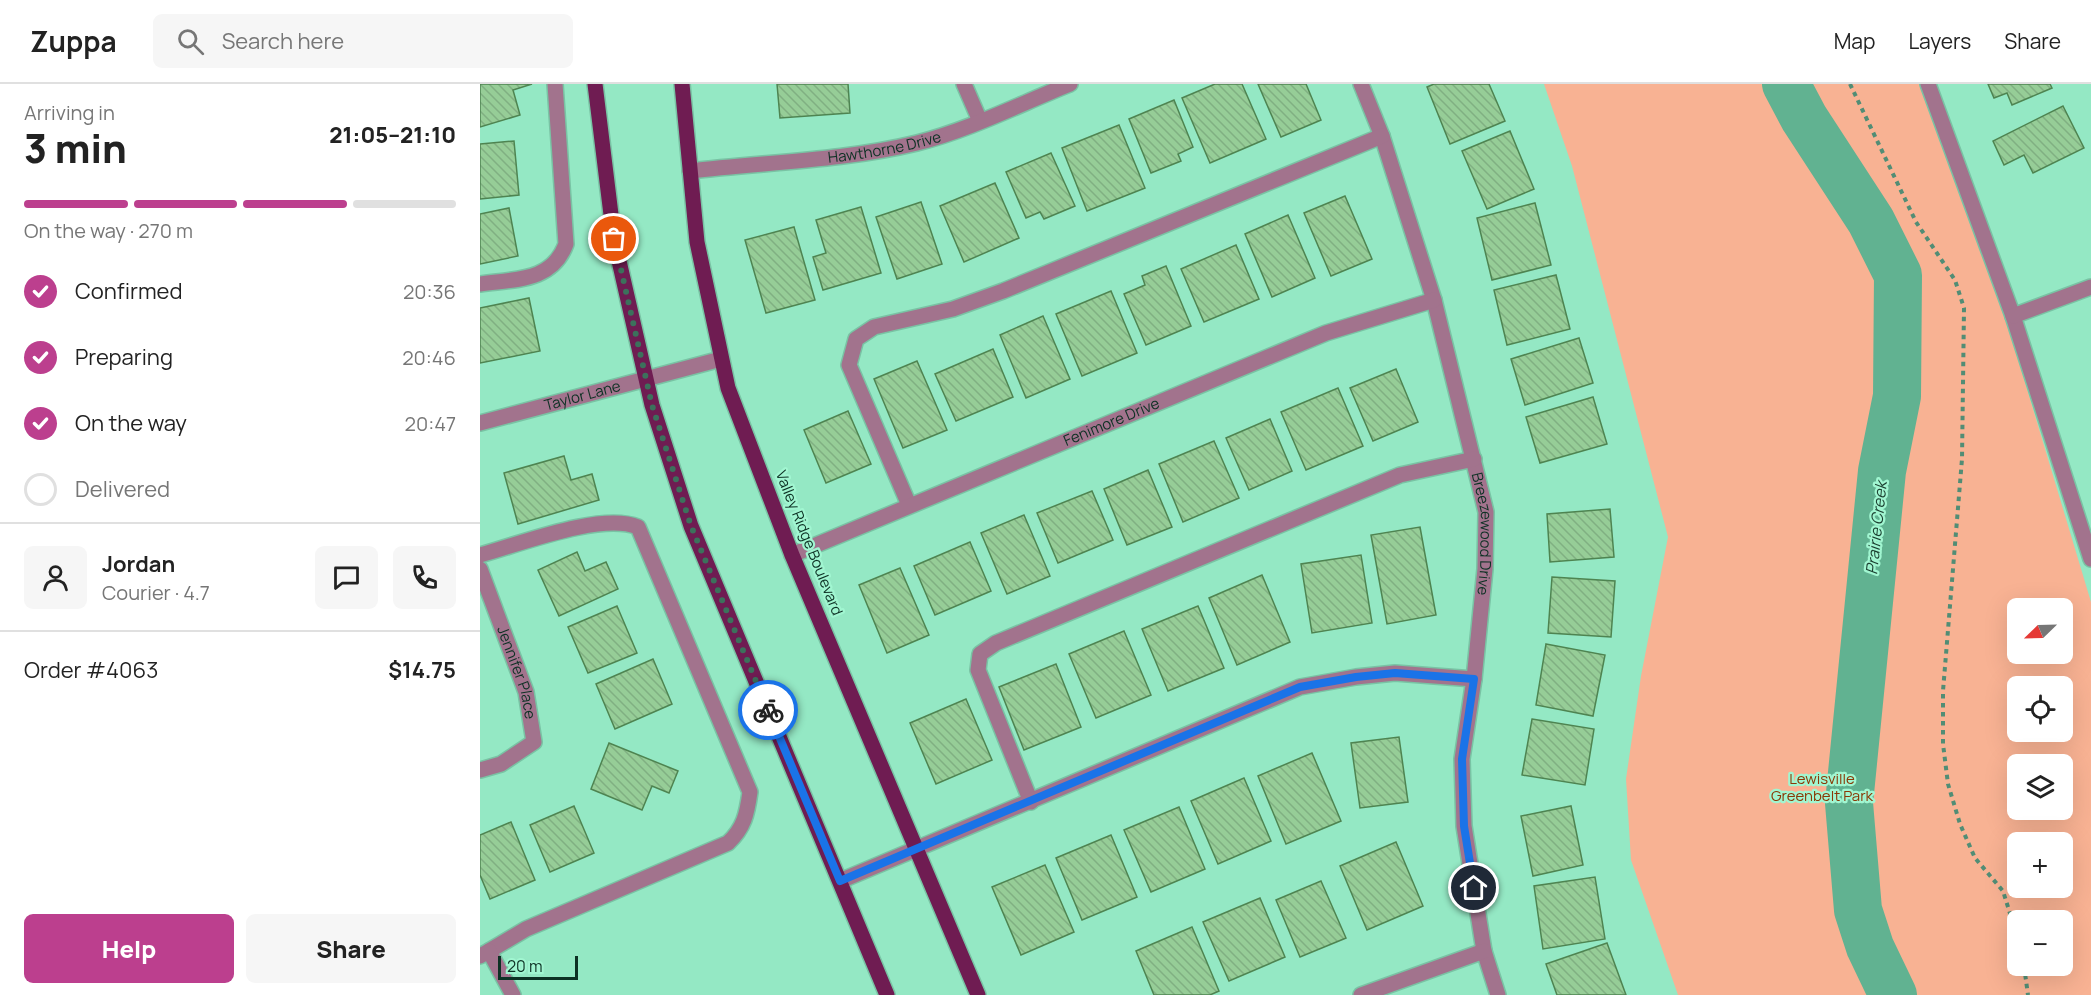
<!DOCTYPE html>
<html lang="en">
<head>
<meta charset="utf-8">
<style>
	:root { --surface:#fff; --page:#f6f6f6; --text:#222; --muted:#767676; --line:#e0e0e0; --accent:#bc3f8e }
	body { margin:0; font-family:Manrope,sans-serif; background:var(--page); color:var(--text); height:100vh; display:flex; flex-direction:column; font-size:22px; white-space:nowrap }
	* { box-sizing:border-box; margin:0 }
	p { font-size:20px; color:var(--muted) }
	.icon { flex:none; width:33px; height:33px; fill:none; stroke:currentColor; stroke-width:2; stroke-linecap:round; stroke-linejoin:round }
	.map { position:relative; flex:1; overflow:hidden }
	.details { display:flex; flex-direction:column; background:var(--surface); width:480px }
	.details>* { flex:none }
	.needle { width:39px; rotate:247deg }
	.fabs { position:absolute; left:1527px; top:514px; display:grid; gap:12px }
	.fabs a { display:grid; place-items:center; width:66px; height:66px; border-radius:9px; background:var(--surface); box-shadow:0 6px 24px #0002; font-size:30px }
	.scale { position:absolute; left:18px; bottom:15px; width:80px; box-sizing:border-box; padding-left:6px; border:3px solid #0d3124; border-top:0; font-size:16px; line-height:21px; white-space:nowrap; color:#0d3124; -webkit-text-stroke:4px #a1f6d1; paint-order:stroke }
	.pin { position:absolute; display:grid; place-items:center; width:51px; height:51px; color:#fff; margin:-26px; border:3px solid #fff; border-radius:50%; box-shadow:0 2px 6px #0007 }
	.courier { position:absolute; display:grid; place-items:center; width:60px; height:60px; margin:-30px; border:4px solid #1a73e8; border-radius:50%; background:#fff; color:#222; box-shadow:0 2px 8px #0007 }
	.summary em { font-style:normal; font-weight:800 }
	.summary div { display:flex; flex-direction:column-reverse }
	.summary { display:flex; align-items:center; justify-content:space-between; height:102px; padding:0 24px }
	h1 { font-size:39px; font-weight:800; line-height:45px }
	.bar { display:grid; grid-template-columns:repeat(4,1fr); gap:9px 6px; align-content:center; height:72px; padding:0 24px }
	.bar i { height:8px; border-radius:4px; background:var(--line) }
	.bar .current { background:var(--accent) }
	.bar p { grid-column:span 4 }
	.line { display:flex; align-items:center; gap:15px; padding:0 24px; border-top:2px solid var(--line) }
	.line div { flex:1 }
	.round { display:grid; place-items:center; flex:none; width:63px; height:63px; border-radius:9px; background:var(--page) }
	ol { padding:0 24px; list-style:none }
	li { display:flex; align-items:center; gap:18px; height:66px }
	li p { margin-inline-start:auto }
	li .icon { padding:6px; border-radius:50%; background:var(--accent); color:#fff; stroke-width:4 }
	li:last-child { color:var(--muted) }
	li i { width:33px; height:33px; border:3px solid var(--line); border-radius:50% }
	.button { display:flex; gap:12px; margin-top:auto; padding:12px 24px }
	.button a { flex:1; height:69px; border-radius:9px; background:var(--accent); color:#fff; font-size:24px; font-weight:800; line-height:69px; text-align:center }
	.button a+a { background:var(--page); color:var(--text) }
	header { display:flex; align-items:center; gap:36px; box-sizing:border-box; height:84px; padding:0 30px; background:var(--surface); border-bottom:2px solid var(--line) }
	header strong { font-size:28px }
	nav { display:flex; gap:33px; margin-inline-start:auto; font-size:21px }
	.search { width:420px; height:54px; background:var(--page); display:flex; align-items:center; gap:15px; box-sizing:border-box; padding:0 21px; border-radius:9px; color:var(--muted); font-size:22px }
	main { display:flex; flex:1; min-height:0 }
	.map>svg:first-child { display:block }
	.park { fill:#f8b293; fill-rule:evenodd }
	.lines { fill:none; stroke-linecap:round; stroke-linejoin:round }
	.river { stroke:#61b291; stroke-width:48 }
	.building { fill:url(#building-back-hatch); stroke:#4e8451; stroke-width:1.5 }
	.minor-casing { stroke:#79c3a4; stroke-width:18 }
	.major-casing { stroke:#79c3a4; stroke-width:18 }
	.path { stroke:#518d75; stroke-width:4; stroke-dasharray:4.5 4.5; stroke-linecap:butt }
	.minor { stroke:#a2738d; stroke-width:15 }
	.major { stroke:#6f1c52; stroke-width:15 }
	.done { stroke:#3c715c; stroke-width:6; stroke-dasharray:0 10.8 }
	.route { stroke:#1a73e8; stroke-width:8 }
	.labels { text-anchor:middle; stroke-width:4.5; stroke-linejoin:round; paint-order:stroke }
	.street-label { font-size:15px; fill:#0d3124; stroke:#a1f6d1 }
	.park-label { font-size:15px; fill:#8a3806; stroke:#a1f6d1 }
	.water-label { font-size:16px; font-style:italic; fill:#1a3e2f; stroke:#a1f6d1 }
</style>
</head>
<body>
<header>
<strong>Zuppa</strong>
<div class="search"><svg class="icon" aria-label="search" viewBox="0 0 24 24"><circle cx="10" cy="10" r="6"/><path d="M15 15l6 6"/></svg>Search here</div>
<nav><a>Map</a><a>Layers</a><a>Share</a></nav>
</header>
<main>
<section class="details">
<div class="summary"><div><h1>3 min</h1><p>Arriving in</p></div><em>21:05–21:10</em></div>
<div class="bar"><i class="current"></i><i class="current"></i><i class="current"></i><i></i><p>On the way · 270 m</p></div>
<ol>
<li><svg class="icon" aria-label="check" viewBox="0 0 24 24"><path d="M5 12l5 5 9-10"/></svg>Confirmed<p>20:36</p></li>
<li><svg class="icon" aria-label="check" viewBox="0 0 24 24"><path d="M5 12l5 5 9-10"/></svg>Preparing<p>20:46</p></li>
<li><svg class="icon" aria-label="check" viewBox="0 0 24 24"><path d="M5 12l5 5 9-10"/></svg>On the way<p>20:47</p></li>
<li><i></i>Delivered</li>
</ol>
<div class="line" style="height:108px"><a class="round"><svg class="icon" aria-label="person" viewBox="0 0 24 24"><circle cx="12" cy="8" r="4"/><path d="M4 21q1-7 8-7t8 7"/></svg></a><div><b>Jordan</b><p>Courier · 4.7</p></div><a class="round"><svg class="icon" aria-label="chat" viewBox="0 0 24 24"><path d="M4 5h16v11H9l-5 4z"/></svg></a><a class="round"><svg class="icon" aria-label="phone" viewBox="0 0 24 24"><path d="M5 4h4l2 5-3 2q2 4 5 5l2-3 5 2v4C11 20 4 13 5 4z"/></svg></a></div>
<div class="line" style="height:78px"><div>Order #4063</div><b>$14.75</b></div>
<div class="button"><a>Help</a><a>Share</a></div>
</section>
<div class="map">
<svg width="1611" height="911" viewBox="0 0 1611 911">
	<defs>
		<pattern id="building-back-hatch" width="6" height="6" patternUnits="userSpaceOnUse" patternTransform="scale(1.5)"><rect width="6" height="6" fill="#96cd97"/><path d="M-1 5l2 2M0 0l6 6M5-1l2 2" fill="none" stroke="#80b082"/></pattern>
	</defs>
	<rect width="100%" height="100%" fill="#94e8c4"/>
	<path class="park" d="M1064,0H1440L1514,195L1611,518V911H1198L1151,776L1146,695L1161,592L1188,453L1092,82ZM1538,525H1582V570H1538ZM1538,603H1582V648H1538ZM1538,681H1582V726H1538ZM1538,759H1582V804H1538ZM1538,837H1582V882H1538Z"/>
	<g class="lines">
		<path class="river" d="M1306,0L1324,34L1391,137L1418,191L1417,312L1402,387L1369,719L1378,826L1390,863L1413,911"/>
	</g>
	<g class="building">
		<path d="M0,0H52L33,6L40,31L0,43Z"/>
		<path d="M297,0H368L370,29L300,34Z"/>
		<path d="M735,0H762L786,55L730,79L702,14Z"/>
		<path d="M778,0H826L841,36L801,53Z"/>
		<path d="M954,0H1009L1025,37L970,60L947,3Z"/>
		<path d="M1508,0H1570L1572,4L1532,21L1527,9L1514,14Z"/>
		<path d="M694,16L713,63L698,70L701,77L671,89L649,35Z"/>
		<path d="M1583,22L1604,64L1553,89L1544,71L1524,81L1513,57Z"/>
		<path d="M639,41L665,104L607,127L582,64Z"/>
		<path d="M1030,47L1054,105L1007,125L982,67Z"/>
		<path d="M34,57L39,111L0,115V60Z"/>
		<path d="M571,69L595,122L564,135L560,128L546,134L526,88Z"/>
		<path d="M515,99L539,154L484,178L460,122Z"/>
		<path d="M865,112L892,175L851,192L824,129Z"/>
		<path d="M441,118L462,180L417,195L396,133Z"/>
		<path d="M1055,119L1071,181L1012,196L997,134Z"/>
		<path d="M381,123L401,189L343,206L333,173L346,169L336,136Z"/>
		<path d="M29,124L38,172L0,180V130Z"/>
		<path d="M808,131L835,194L792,213L765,150Z"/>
		<path d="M314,143L335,216L286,229L265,156Z"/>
		<path d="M756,161L779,215L724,238L701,185Z"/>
		<path d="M686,182L711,242L666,261L644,210L665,201L662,192Z"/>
		<path d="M1076,191L1090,245L1027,261L1014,206Z"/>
		<path d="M631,207L657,269L602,292L576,230Z"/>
		<path d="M49,214L60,267L0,279V224Z"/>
		<path d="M563,232L590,295L546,314L520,251Z"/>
		<path d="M1099,254L1113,299L1045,321L1031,275Z"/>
		<path d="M513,265L533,313L476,337L455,290Z"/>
		<path d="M437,277L467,346L423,364L394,295Z"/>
		<path d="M916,285L938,338L893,357L870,304Z"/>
		<path d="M858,304L883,362L826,386L801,328Z"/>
		<path d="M1113,313L1127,360L1060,379L1046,333Z"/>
		<path d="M368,327L391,380L346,399L324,346Z"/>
		<path d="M790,335L812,387L769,406L746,354Z"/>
		<path d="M734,357L759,414L703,438L679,380Z"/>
		<path d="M84,372L91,396L112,390L119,416L38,440L24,389Z"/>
		<path d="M668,386L692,443L647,461L624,405Z"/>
		<path d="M612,407L633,456L578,479L557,429Z"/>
		<path d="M1130,425L1134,473L1070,478L1067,430Z"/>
		<path d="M544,431L570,492L527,510L501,449Z"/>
		<path d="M940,443L956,531L907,540L891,451Z"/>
		<path d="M490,458L511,507L455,531L434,482Z"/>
		<path d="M97,468L105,487L126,478L138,505L79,532L58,486Z"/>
		<path d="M881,471L892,539L832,549L821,480Z"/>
		<path d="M420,484L449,551L407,569L379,501Z"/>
		<path d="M782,491L810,558L757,581L729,514Z"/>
		<path d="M1072,493L1135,497L1131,553L1068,549Z"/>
		<path d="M137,522L157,569L108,589L88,543Z"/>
		<path d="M718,522L744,584L688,607L662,545Z"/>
		<path d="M644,547L671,611L616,634L589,570Z"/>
		<path d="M1066,560L1125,571L1113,632L1056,621Z"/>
		<path d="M173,575L192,620L135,645L116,600Z"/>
		<path d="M576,580L601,643L544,666L519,603Z"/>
		<path d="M486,615L512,676L456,700L430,639Z"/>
		<path d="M1052,635L1114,645L1105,701L1042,691Z"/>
		<path d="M919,653L928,718L880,724L871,659Z"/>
		<path d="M129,659L198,687L189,709L172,702L162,726L111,705Z"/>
		<path d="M832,669L861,737L806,760L778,692Z"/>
		<path d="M764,694L791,757L738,780L711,717Z"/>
		<path d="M94,722L114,769L70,788L50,741Z"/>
		<path d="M1091,722L1103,781L1053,792L1041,732Z"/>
		<path d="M699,723L725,785L671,808L644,746Z"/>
		<path d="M31,738L55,796L10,815L0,791V751Z"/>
		<path d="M631,751L657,813L602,836L576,774Z"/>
		<path d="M916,758L943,822L887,846L860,782Z"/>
		<path d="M565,781L594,848L541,871L512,803Z"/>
		<path d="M1115,793L1125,855L1063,865L1054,802Z"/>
		<path d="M841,797L866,854L820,873L796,816Z"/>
		<path d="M780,814L805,873L749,897L723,838Z"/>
		<path d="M712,843L739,907L730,911H674L656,867Z"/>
		<path d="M1127,859L1146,911H1077L1066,880Z"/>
	</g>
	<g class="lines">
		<g class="minor-casing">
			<g id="minor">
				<path d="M484,0L500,37"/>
				<path id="s1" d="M881,0L902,52L954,216L1006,428L1005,485L994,595L982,675L984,742L1004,867L1018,911"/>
				<path d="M1448,0L1533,232L1611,475"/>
				<path id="s2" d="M210,87C285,78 363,77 437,59C489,46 540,20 590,0"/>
				<path d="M0,200C35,195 72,198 86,160L75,0"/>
				<path d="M1533,232L1611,203"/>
				<path id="s3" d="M0,339L241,275"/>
				<path d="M429,421L369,281L376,255L394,243L473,225L523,207L902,52"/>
				<path d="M0,471C40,460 121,428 158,443L270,708C267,730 264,744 248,759L46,845L9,867"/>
				<path id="s4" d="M312,471L846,249L954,216"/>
				<path id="s5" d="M0,485L46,608L54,658L21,680L0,686"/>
				<path d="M551,718L498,586L500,570L516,559L920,391L994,375"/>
				<path d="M360,797L820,603L876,593L915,589L994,595"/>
				<path d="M0,872L9,867L33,911"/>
				<path d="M881,911L1004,867"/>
			</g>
		</g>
		<g class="major-casing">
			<g id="major">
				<path d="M115,0L134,155L172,321L211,442L407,911"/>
				<path d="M202,0L217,158L248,304L312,471L498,911"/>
			</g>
		</g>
		<g class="path">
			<path d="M1370,0L1436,138L1475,196L1484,224L1482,375L1463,607V660L1468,700L1480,740L1495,774L1523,807L1538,855"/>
			<path d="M1544,882L1548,911"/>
		</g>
		<use href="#minor" class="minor"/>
		<use href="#major" class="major"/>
	</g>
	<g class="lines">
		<path class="done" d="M134,155L172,321L211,442L288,626"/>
		<path class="route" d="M288,626L360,797L820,603L876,593L915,589L994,595L982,675L984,742L994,804"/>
	</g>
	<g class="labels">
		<g class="street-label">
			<text dy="5" stroke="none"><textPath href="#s2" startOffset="196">Hawthorne Drive</textPath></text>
			<text dy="5" stroke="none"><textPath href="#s3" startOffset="106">Taylor Lane</textPath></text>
			<text dy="5" stroke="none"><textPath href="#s4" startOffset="346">Fenimore Drive</textPath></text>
			<text dy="5" stroke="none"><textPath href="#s1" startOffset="468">Breezewood Drive</textPath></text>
			<text transform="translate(329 459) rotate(68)" y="5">Valley Ridge Boulevard</text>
			<text dy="5" stroke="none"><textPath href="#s5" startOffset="110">Jennifer Place</textPath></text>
		</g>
		<g class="park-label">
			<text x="1342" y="700">Lewisville<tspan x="1342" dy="17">Greenbelt Park</tspan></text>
		</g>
		<g class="water-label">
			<text transform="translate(1396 444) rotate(-84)" y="6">Prairie Creek</text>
		</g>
	</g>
</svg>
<div class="fabs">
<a><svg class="needle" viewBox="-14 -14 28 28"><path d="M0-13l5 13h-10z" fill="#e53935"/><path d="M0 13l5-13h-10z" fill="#767676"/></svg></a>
<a><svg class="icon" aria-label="locate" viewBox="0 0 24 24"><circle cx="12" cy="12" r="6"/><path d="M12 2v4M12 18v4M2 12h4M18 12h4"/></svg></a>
<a><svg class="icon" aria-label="layers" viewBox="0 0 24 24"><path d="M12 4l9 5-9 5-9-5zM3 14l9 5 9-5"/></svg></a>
<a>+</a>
<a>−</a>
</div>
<div class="scale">20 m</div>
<div class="pin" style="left:134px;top:155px;background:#ea580c"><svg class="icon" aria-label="bag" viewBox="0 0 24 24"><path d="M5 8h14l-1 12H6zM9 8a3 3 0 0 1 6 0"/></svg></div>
<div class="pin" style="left:994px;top:804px;background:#1f2937"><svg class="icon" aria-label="home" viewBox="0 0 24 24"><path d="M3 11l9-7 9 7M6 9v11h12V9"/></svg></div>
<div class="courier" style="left:288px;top:626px"><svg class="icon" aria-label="bike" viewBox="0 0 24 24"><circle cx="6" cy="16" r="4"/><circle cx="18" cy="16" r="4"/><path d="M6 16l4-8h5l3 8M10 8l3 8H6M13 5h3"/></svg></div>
</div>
</main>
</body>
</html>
